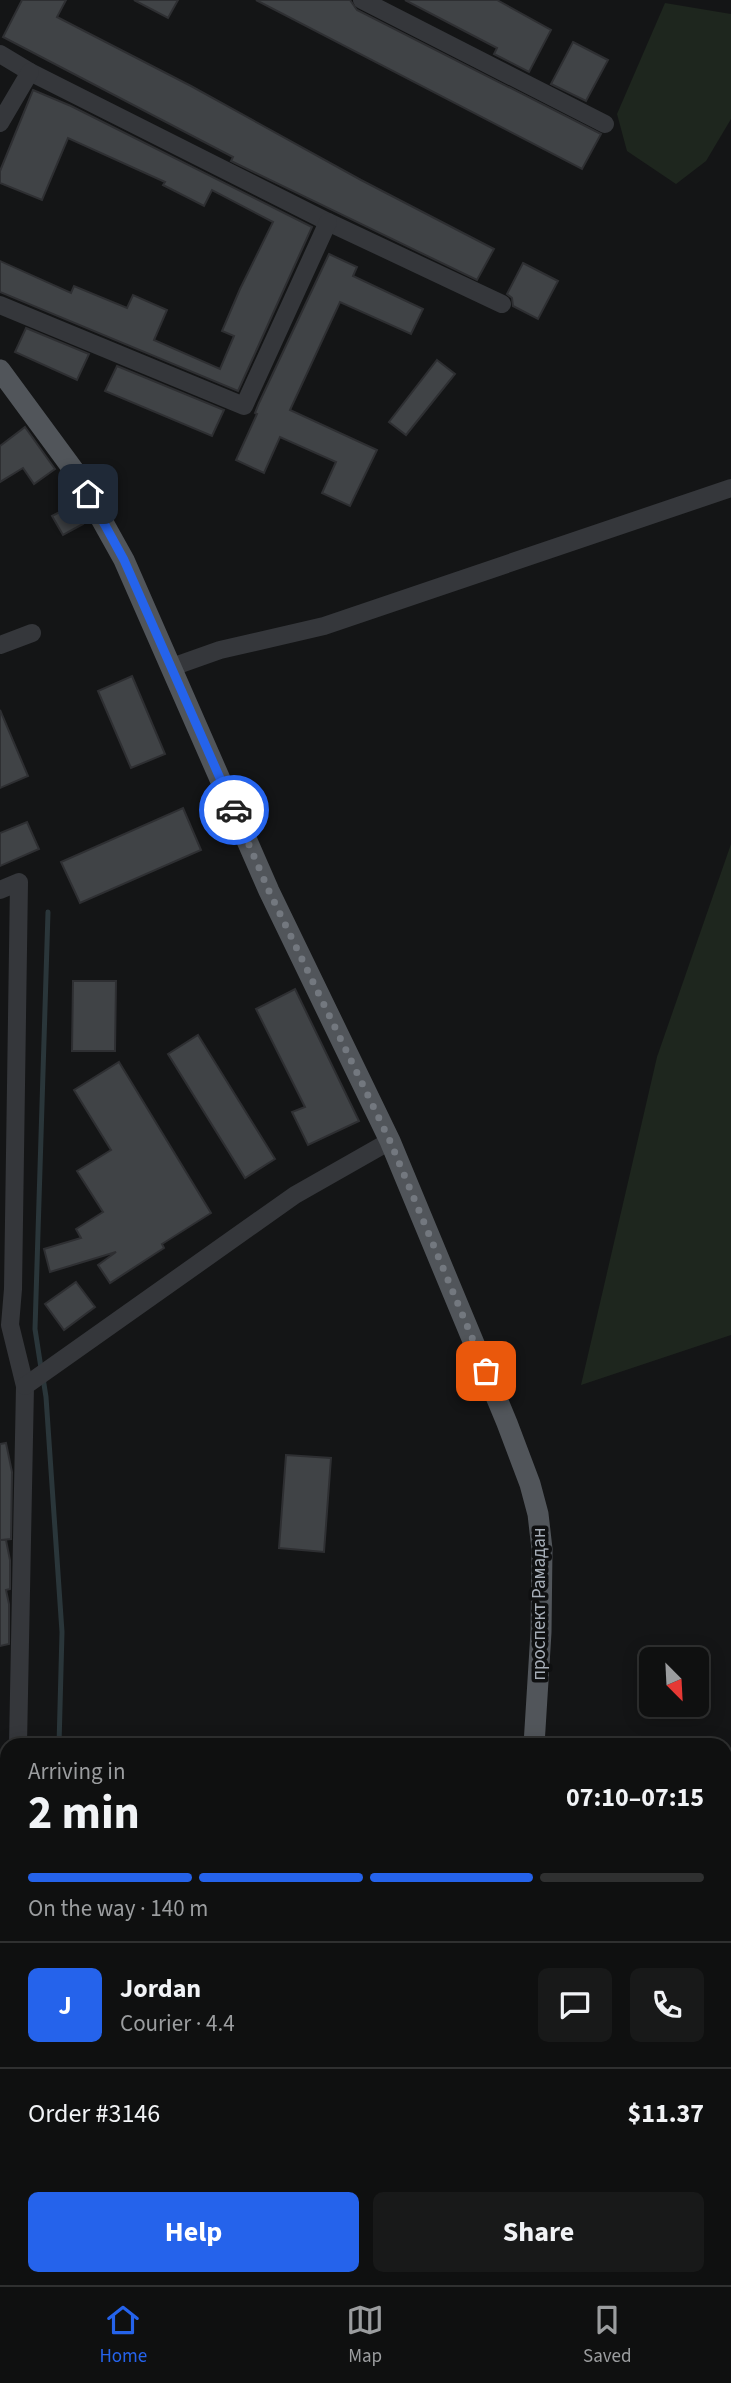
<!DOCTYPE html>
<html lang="en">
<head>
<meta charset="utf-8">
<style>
	:root { --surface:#0f1010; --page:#181919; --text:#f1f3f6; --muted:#9b9d9f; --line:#2f3030; --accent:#2563eb }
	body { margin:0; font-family:"Source Sans 3",sans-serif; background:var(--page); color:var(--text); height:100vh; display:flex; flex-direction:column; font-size:26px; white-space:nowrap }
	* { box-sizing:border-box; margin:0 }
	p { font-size:23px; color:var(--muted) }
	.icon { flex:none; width:38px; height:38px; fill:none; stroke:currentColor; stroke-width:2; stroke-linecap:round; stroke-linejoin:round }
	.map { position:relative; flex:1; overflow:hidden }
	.drawer { position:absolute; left:0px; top:1738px; width:732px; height:548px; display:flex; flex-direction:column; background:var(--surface); border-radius:21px 21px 0 0; box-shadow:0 4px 18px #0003,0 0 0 2px var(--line) }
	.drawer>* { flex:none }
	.needle { width:46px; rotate:156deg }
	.fabs { position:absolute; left:639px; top:1647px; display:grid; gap:14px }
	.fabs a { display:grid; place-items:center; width:70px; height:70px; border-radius:10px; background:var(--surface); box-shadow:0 4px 18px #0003,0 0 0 2px var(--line); font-size:35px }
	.pin { position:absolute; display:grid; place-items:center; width:60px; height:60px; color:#fff; margin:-30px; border-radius:14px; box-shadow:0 4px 10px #0006 }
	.courier { position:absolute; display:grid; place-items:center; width:70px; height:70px; margin:-35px; border:5px solid #2563eb; border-radius:50%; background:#fff; color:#222; box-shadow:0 2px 9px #0007 }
	.overview em { font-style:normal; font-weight:700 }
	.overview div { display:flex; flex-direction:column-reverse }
	.overview { display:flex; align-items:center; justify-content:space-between; height:119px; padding:0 28px }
	h1 { font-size:46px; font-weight:700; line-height:52px }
	.bar { display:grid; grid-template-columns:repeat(4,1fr); gap:10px 7px; align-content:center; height:84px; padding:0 28px }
	.bar i { height:9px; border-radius:5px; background:var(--line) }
	.bar .on { background:var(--accent) }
	.bar p { grid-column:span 4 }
	.line { display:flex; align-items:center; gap:18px; padding:0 28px; border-top:2px solid var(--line) }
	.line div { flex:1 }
	.round { display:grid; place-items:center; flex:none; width:74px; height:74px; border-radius:10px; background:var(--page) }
	.action { display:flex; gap:14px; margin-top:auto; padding:14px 28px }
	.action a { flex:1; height:80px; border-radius:10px; background:var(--accent); color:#fff; font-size:28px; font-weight:700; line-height:80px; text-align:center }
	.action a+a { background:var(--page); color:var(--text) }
	.tab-bar { display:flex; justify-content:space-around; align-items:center; height:98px; border-top:2px solid var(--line); background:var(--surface); font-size:19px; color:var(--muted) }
	.tab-bar a { display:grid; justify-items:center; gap:4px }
	.tab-bar .on { color:var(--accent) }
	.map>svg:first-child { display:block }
	.green { fill:#1e261e }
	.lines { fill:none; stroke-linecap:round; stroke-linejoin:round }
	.stream { stroke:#2a363a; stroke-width:5 }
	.building { fill:#404346; stroke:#2e2f32; stroke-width:2 }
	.minor { stroke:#35373b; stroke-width:18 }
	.major { stroke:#51555a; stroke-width:21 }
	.done { stroke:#73787f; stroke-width:7; stroke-dasharray:0 12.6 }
	.route { stroke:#2563eb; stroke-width:9 }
	.labels { text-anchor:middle; stroke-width:7; stroke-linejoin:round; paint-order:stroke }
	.street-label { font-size:19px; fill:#a6adb7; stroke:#0f1011 }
</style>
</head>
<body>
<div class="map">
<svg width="731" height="2285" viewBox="0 0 731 2285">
	<rect width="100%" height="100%" fill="#141516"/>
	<g class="green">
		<path d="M665,3L731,14V119L706,161L676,184L627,151L617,114Z"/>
		<path d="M731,844V1335L581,1385L657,1057Z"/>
	</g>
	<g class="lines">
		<g class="stream">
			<path d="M41,1368L35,1329L48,912"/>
			<path d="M43,1378L46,1397L62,1632L59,1745"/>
			<path d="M25,2285V2278"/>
		</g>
	</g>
	<g class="building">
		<path d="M22,0H66L57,17L191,86L361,180L494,249L477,280L231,161L233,157L3,37Z"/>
		<path d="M134,0H178L168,18Z"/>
		<path d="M256,0H350L357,10L601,134L582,169Z"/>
		<path d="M405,0H497L551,30L529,72L494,54L497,48Z"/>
		<path d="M573,42L608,60L586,101L551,84Z"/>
		<path d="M33,90L71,106L312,227L238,391L0,292V261L71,293L74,286L127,308L133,295L167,310L154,340L220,369L234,336L222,331L240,289L273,222L212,190L204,206L163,185L165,182L68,138L42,200L0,183V171Z"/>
		<path d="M329,254L357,267L353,276L423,309L411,334L340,302L290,410L377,450L350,506L322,493L336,462L280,437L264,473L236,460L257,414L255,413L259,403Z"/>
		<path d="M523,263L558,281L538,319L513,306L512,298L507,294Z"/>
		<path d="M26,328L89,354L77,380L15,352Z"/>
		<path d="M437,360L455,374L406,435L389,422Z"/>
		<path d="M117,366L224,410L212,436L105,391Z"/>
		<path d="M25,427L55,469L34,484L23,468L0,482V446Z"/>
		<path d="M73,505L83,524L63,535L52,516Z"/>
		<path d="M132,676L165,754L131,768L98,691Z"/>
		<path d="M0,710L28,776L0,788Z"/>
		<path d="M183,808L201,850L80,903L61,862Z"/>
		<path d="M27,822L39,849L0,866V833Z"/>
		<path d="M73,981H116L115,1051H72Z"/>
		<path d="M295,989L359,1121L308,1145L292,1112L305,1107L256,1009Z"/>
		<path d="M198,1035L275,1159L245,1178L168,1054Z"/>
		<path d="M119,1062L211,1213L162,1244L164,1248L110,1283L98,1265L116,1252L50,1272L44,1249L81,1238L76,1229L103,1212L77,1171L111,1150L74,1090Z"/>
		<path d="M76,1282L95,1307L64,1330L45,1304Z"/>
		<path d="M6,1443L12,1472L11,1539L1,1540H6L10,1560V1589L6,1590L9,1604V1644L0,1646V1444Z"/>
		<path d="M286,1455L331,1458L324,1552L279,1548Z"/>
	</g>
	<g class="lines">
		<g class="minor">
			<path d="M362,0L605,124"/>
			<path d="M0,54L30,72L328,222L502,304"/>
			<path d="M0,123L30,72"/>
			<path d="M0,305L244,406L328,222"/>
			<path d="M0,645L32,633"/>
			<path d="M172,667L220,650L324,626L731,488"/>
			<path d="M0,890L19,882L13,1289L10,1325L25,1386L18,1745"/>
			<path d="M25,1386L295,1195L390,1141"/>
			<path d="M0,1873L7,1872"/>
			<path d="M0,2199L7,2145"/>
		</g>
		<g class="major">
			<path d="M0,370L75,472L124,560L269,891L390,1141L507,1423L530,1484L538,1514L542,1549L541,1632L534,1745"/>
			<path d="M496,2285V2278"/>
		</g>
	</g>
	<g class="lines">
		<path class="done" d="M234,810L269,891L390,1141L486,1371"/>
		<path class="route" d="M88,494L124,560L234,810"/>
	</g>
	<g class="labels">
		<g class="street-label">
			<text transform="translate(538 1604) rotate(-90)" y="7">проспект Рамадан</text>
		</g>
	</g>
</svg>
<div class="fabs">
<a><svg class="needle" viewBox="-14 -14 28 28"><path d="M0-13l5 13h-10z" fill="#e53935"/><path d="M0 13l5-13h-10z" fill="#9b9d9f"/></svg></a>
</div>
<div class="pin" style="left:486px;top:1371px;background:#ea580c"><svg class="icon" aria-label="bag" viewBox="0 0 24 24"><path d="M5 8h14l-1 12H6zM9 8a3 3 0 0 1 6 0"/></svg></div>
<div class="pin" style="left:88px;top:494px;background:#1f2937"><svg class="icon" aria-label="home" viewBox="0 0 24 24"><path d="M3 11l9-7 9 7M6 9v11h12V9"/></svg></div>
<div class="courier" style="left:234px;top:810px"><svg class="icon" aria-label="car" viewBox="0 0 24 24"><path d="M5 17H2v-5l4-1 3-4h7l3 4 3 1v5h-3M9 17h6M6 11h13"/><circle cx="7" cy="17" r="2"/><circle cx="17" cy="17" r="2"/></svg></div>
<section class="drawer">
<div class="overview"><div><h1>2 min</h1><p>Arriving in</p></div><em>07:10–07:15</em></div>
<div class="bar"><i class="on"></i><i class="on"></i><i class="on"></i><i></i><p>On the way · 140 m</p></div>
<div class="line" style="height:126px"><b class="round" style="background:var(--accent);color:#fff">J</b><div><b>Jordan</b><p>Courier · 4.4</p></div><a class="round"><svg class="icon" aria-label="chat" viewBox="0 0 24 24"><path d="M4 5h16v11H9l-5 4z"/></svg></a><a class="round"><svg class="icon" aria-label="phone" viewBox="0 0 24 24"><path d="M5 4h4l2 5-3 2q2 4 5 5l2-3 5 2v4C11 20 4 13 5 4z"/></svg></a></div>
<div class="line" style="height:91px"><div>Order #3146</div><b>$11.37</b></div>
<div class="action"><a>Help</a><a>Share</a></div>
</section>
</div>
<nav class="tab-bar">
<a class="on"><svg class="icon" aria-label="home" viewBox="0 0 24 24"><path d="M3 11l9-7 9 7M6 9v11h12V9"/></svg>Home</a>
<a><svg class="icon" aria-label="map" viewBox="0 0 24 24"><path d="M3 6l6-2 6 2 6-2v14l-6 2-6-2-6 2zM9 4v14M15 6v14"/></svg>Map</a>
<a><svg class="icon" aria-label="saved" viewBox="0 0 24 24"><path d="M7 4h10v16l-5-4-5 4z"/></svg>Saved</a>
</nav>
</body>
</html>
